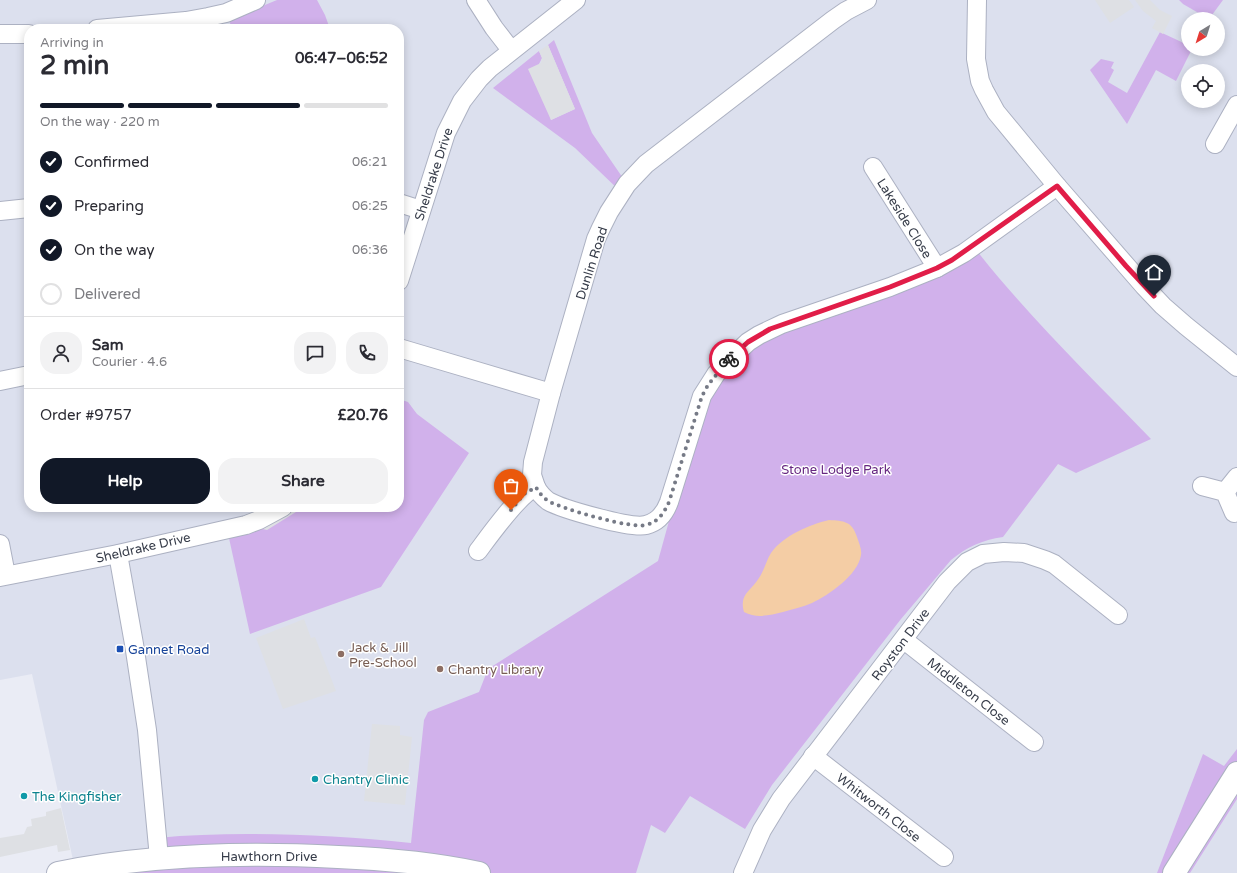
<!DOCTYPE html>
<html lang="en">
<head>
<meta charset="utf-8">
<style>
	:root { --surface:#fff; --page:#f2f2f3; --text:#2b2b33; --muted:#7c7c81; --line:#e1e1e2; --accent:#111827 }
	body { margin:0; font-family:"Varela Round",sans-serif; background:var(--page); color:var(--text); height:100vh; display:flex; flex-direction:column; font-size:15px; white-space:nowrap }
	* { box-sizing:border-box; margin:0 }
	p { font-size:13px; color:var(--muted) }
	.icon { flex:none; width:22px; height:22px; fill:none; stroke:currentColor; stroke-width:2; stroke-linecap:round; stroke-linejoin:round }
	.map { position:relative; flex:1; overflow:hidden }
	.details { position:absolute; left:24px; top:24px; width:380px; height:488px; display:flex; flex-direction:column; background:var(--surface); border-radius:16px; box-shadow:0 2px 10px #0003 }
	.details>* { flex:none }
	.needle { width:26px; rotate:218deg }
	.fabs { position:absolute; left:1181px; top:12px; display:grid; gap:8px }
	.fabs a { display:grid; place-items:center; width:44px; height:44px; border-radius:50%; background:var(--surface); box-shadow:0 2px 10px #0003; font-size:20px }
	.pin { position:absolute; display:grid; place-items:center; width:34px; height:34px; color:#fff; margin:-41px -17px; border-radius:50% 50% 50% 0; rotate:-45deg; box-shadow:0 0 4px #0007 }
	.pin .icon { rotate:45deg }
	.courier { position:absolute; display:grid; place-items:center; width:40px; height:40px; margin:-20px; border:3px solid #e11d48; border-radius:50%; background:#fff; color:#222; box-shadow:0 1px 5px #0007 }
	.headline em { font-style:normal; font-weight:700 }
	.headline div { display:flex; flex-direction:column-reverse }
	.headline { display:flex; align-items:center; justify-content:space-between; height:68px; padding:0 16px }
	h1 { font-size:26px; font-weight:700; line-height:30px }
	.bar { display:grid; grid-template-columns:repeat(4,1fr); gap:6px 4px; align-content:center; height:48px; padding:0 16px }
	.bar i { height:5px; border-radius:3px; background:var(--line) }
	.bar .current { background:var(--accent) }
	.bar p { grid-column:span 4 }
	.line { display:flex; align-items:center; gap:10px; padding:0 16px; border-top:1px solid var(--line) }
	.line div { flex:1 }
	.round { display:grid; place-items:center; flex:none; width:42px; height:42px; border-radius:16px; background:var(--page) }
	ol { padding:0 16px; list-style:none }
	li { display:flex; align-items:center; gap:12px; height:44px }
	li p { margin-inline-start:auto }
	li .icon { padding:4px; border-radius:50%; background:var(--accent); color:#fff; stroke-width:4 }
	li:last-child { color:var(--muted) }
	li i { width:22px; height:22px; border:2px solid var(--line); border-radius:50% }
	.primary-button { display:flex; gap:8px; margin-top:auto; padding:8px 16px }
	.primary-button a { flex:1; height:46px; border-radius:16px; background:var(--accent); color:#fff; font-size:16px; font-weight:700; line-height:46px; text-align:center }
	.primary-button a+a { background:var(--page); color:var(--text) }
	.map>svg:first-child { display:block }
	.residential { fill:#dce0ee; fill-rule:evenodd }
	.green { fill:#d1b1eb }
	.parking { fill:#dee0e4 }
	.water { fill:#f4cda5 }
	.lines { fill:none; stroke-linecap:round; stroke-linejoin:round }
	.minor-casing { stroke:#acb1c2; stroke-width:20 }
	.tertiary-casing { stroke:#acb1c2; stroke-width:24 }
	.minor { stroke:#fff; stroke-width:18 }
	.tertiary { stroke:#fff; stroke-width:22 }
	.done { stroke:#767a86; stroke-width:4; stroke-dasharray:0 7.2 }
	.route { stroke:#e11d48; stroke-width:5 }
	.transit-dot { fill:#1a4fb4; stroke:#fff; stroke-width:1.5 }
	.education-dot { fill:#8d6e63; stroke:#fff; stroke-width:1.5 }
	.culture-dot { fill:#0f9aa8; stroke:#fff; stroke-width:1.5 }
	.labels { text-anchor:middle; stroke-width:3; stroke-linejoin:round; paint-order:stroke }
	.street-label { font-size:13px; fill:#373d4a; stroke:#fff }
	.park-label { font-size:13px; fill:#662780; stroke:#fff }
	.education-label { font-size:13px; fill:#785e54; stroke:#fff; text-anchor:start }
	.transit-label { font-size:13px; fill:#164399; stroke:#fff; text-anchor:start }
	.culture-label { font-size:13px; fill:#0d838f; stroke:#fff; text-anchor:start }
</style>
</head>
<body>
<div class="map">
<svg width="1237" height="873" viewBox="0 0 1237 873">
	<rect width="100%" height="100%" fill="#eaecf5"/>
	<path class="residential" d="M0,0H1237V873H58L75,869L32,674L0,680ZM1188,19H1218V49H1188ZM29,29H399V507H29ZM1188,71H1218V101H1188Z"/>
	<g class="green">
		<path d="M277,0H317L325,15L330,29H232L229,20Z"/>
		<path d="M1179,0H1223L1209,19L1183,4Z"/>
		<path d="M1160,32L1188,45V49H1192L1176,81L1156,70L1127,124L1090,70L1101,59L1114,62L1111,68L1114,70L1108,82L1127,93Z"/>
		<path d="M554,40L592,133L627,184L621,192L575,148L493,88L539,51L542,58L539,64L551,120L575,109L548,45Z"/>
		<path d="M977,251C1030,318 1092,378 1151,439L1076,473L1058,464L1003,537C982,540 967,547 951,560L901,619L793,758L772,785L745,829L690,796L665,833L651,825L636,873H58L158,858L157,838C187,835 217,834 248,834C302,834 357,837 411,843L424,720L428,712L479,692L488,669L658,561L699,412L719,377L767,338Z"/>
		<path d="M399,399L408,402L417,414L469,453L381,587L250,634L227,529L283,507H399Z"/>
		<path d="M1237,749V799L1190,873H1157L1203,754L1224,766Z"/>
	</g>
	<g class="parking">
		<path d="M1095,0H1129L1134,7L1110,23Z"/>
		<path d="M1135,0H1150L1160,10L1172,16L1163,34L1152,28L1156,21L1143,11Z"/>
		<path d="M548,45L575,109L551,120L528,69L541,63L542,58L539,51Z"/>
		<path d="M283,507H304L267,530L246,525Z"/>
		<path d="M304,619L311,638L315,637L336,691L283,709L256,638Z"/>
		<path d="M372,724L400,726V735L412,737L405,805L364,801Z"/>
		<path d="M61,808L70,850L58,852L57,845L0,857V838L24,834L27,827L32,826L31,819L46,816V812Z"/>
	</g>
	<path class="water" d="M829,520C844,521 852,521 857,537C859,543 862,550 861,555C858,575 829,595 812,603C803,607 792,609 783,612C770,615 757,619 744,612C739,594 750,592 759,578C764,571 766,561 771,553C784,535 809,525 829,520Z"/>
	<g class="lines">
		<g class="minor-casing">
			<g id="minor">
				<path d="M476,0L494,28L511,50"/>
				<path d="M977,0L976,59L980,81L984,90L996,112L1057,186L1144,286L1163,306L1186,326L1237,367"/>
				<path d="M97,29L186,21L208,17L226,13L256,0"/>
				<path d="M0,34H29"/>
				<path d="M1215,144L1237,105"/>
				<path d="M873,167L937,268"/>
				<path d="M399,203L421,210"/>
				<path d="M0,211L29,208"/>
				<path d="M399,281L446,133L462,101L479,79L490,68L576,0"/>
				<path d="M399,348L551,393L596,239L601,228L609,212L627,184L646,164L659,154L833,20L846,11L867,0"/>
				<path d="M0,381L29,375"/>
				<path d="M1202,486L1225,492L1234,513"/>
				<path d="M536,487C539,493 543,497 548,501C562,509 631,529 646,525C658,522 665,513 669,502L702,396L716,374L728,361L748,342L759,335L782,324L890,287L937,268L964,253L1057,186"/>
				<path d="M1225,492L1237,477"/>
				<path d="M0,544L6,575"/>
				<path d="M478,551C490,535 519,494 536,487L532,475L533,462L551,393"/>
				<path d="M118,554L134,644L147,730L159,858"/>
				<path d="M0,577L118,554L246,525L259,520L283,507"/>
				<path d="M904,640L1034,742"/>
				<path d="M813,756L944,857"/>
				<path d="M743,873L762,830L781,799L947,582L967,562L983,554L1004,552L1024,553L1045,560L1054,564L1118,615"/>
			</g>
		</g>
		<g class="tertiary-casing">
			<g id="tertiary">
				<path d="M58,873C150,854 245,852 338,857C385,859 433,863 479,873"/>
				<path d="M1174,873L1237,773"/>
			</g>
		</g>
		<use href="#minor" class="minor"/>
		<use href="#tertiary" class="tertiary"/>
	</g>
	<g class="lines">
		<path class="done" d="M511,510L524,494L536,487C539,493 543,497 548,501C563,509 631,529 646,525C658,522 664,513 669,502L702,396L708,385L729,359"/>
		<path class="route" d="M729,359L748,342L770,329L890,287L937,268L952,260L1057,186L1126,266L1154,296"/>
	</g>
	<rect class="transit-dot" x="116" y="645" width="8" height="8" rx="2"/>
	<g class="education-dot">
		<circle cx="341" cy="654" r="4"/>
		<circle cx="440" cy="669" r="4"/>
	</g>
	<g class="culture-dot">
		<circle cx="315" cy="779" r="4"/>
		<circle cx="24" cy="796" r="4"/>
	</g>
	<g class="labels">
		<g class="street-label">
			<text transform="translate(433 174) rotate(-72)" y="5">Sheldrake Drive</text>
			<text transform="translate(905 218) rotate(58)" y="5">Lakeside Close</text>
			<text transform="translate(591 263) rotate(-72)" y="5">Dunlin Road</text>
			<text transform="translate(143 547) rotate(-13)" y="5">Sheldrake Drive</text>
			<text transform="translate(900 644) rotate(-53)" y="5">Royston Drive</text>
			<text transform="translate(969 691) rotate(38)" y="5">Middleton Close</text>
			<text transform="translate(879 807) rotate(38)" y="5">Whitworth Close</text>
			<text x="269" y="861">Hawthorn Drive</text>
		</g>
		<g class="park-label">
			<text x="836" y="474">Stone Lodge Park</text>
		</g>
		<g class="education-label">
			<text x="349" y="652">Jack &amp; Jill<tspan x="349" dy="15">Pre-School</tspan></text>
			<text x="448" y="674">Chantry Library</text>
		</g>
		<g class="transit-label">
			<text x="128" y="654">Gannet Road</text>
		</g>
		<g class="culture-label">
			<text x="323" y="784">Chantry Clinic</text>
			<text x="32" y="801">The Kingfisher</text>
		</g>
	</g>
</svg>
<div class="fabs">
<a><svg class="needle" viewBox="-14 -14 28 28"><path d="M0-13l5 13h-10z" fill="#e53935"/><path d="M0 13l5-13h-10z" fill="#7c7c81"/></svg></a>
<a><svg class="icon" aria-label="locate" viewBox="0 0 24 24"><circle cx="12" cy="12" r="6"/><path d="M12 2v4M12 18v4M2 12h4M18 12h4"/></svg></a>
</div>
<div class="pin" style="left:511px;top:510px;background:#ea580c"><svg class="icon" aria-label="bag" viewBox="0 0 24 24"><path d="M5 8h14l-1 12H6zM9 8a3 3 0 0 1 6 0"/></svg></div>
<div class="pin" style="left:1154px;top:296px;background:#1f2937"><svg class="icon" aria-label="home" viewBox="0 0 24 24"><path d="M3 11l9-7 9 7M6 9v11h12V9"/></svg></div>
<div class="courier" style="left:729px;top:359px"><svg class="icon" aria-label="bike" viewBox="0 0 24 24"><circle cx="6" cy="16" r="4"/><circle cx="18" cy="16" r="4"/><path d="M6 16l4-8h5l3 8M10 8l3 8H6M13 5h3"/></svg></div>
<section class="details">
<div class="headline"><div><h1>2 min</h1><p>Arriving in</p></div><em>06:47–06:52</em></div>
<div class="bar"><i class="current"></i><i class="current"></i><i class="current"></i><i></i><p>On the way · 220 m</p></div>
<ol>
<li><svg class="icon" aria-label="check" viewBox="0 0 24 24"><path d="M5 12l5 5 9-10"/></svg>Confirmed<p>06:21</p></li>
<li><svg class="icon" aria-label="check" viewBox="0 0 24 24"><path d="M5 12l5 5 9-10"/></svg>Preparing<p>06:25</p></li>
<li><svg class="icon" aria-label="check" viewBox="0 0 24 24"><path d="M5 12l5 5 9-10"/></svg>On the way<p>06:36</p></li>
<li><i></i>Delivered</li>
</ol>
<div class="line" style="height:72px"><a class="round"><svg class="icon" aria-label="person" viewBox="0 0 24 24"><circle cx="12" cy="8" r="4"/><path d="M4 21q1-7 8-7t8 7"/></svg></a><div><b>Sam</b><p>Courier · 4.6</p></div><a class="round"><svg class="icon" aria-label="chat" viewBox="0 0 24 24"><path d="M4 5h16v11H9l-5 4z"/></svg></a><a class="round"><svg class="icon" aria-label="phone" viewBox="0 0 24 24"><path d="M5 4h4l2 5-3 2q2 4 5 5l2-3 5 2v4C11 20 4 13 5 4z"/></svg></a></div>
<div class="line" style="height:52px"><div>Order #9757</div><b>£20.76</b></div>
<div class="primary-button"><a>Help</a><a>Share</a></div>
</section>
</div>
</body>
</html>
